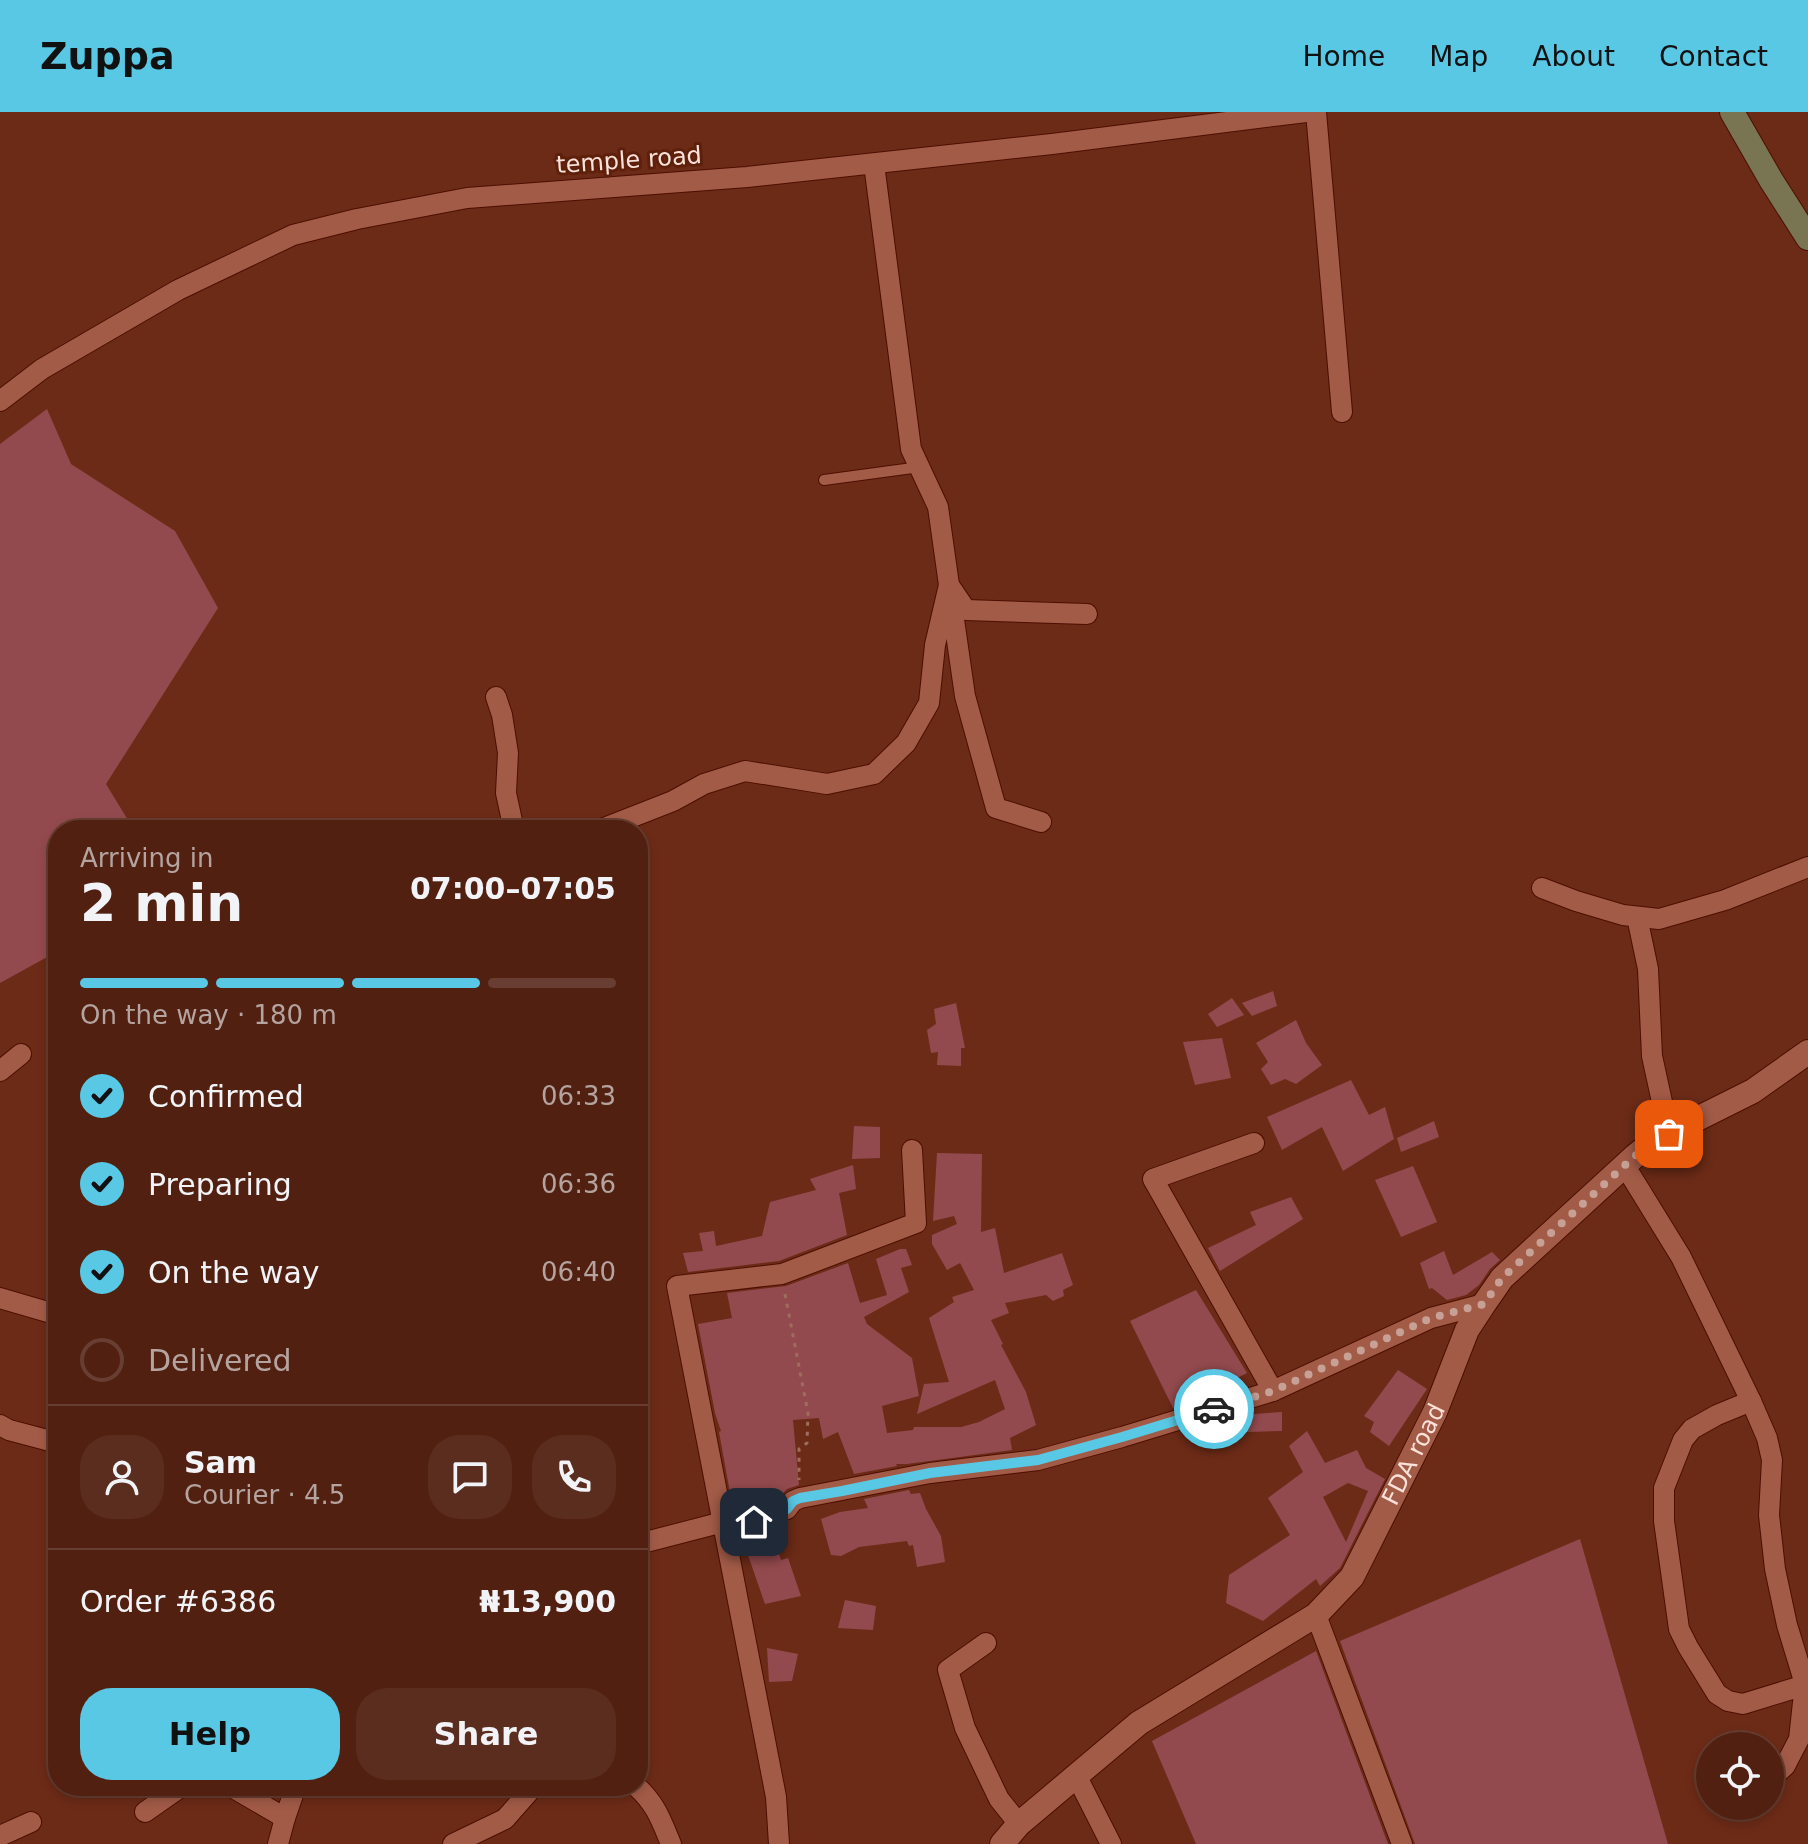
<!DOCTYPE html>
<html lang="en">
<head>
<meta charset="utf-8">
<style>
	:root { --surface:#512011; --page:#5b2d1f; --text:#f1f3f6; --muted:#b4a39f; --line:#673e31; --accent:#59c8e5 }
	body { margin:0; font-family:"DejaVu Sans",sans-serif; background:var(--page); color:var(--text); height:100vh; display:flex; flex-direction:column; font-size:30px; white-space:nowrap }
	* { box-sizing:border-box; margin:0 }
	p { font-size:26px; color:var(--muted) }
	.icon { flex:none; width:44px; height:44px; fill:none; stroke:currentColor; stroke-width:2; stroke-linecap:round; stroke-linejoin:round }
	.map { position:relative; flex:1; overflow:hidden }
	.sheet { position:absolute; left:48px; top:708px; width:600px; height:976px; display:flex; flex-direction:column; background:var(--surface); border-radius:32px; box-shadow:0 4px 12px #0003,0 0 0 2px var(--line) }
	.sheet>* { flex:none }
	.controls { position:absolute; left:1696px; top:1620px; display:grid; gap:16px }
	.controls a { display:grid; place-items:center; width:88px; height:88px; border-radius:50%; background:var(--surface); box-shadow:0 4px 12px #0003,0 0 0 2px var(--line); font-size:40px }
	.pin { position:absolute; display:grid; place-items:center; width:68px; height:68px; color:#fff; margin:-34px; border-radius:16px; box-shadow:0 4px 12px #0006 }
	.courier { position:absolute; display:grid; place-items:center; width:80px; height:80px; margin:-40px; border:6px solid #59c8e5; border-radius:50%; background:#fff; color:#222; box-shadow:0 2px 10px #0007 }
	.overview em { font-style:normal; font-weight:700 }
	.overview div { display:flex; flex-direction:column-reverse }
	.overview { display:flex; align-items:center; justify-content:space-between; height:136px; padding:0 32px }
	h1 { font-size:52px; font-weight:700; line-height:60px }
	.bar { display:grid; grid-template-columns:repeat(4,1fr); gap:12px 8px; align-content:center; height:96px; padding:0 32px }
	.bar i { height:10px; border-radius:6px; background:var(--line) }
	.bar .current { background:var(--accent) }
	.bar p { grid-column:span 4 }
	.line { display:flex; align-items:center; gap:20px; padding:0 32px; border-top:2px solid var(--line) }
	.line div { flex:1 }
	.round { display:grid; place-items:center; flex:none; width:84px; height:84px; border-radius:32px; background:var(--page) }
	ol { padding:0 32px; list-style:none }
	li { display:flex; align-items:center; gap:24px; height:88px }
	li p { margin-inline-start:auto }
	li .icon { padding:8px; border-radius:50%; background:var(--accent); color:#111; stroke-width:4 }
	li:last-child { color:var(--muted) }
	li i { width:44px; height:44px; border:4px solid var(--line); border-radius:50% }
	.primary-button { display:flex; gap:16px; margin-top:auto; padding:16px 32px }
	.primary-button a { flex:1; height:92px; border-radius:32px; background:var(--accent); color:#111; font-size:32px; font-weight:700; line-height:92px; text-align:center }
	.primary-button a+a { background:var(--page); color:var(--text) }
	header { display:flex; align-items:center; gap:48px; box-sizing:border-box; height:112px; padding:0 40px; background:var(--accent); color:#111 }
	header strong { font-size:38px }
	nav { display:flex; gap:44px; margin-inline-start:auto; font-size:28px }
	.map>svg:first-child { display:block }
	.building { fill:#934a4e; fill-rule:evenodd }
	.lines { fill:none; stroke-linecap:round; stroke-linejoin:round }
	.service-casing { stroke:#4d0e00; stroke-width:12 }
	.minor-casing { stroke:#4d0e00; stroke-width:22 }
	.tertiary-casing { stroke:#4d0e00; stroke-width:26 }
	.secondary-casing { stroke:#4d0e00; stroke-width:26 }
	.path { stroke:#9f6d5e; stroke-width:3; stroke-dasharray:4 6; stroke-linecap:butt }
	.service { stroke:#a25b47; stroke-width:10 }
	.minor { stroke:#a25b47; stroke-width:20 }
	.tertiary { stroke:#a25b47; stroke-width:24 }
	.secondary { stroke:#797452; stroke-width:24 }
	.done { stroke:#c8a196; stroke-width:8; stroke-dasharray:0 14.4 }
	.route { stroke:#59c8e5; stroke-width:10 }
	.labels { text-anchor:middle; stroke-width:6; stroke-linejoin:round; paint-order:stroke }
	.street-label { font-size:24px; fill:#fae1da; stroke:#5f200b }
</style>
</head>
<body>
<header>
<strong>Zuppa</strong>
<nav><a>Home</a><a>Map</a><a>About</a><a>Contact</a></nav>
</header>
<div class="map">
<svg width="1808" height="1732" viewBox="0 0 1808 1732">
	<rect width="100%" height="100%" fill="#6c2b17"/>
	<g class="building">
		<path d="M47,297L71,352L175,419L218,496L106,672L134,718H58V839L0,871V332Z"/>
		<path d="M1273,879L1277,894L1252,904L1242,891Z"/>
		<path d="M1232,886L1244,903L1217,915L1208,902Z"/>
		<path d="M956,891L965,936H961V954L937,953L938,940L931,941L927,918L936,912L934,897Z"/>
		<path d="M1296,908L1306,931L1322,953L1296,972L1285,967L1271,973L1261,957L1268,950L1256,931Z"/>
		<path d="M1222,926L1231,966L1195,973L1183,930Z"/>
		<path d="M1351,968L1369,1003L1385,995L1394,1027L1343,1059L1322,1015L1282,1038L1267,1005Z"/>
		<path d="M1434,1009L1439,1025L1401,1040L1397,1026Z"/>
		<path d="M854,1014L880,1015V1046L852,1047Z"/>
		<path d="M937,1041L982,1042L981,1120L995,1116L1004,1161L1062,1141L1073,1173L1063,1178L1064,1184L1053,1189L1046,1183L1005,1191L1009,1201L991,1208L1003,1232L1001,1233L1026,1280L1036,1313L1010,1326L1012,1338L907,1352H896L897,1354L854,1362L838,1320L823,1327L819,1306L793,1308L799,1373L787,1377L779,1386L752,1397H733L719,1320L721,1319L715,1301L698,1212L732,1206L727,1181L786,1174L848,1151L860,1191L887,1183L876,1147L900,1137H906L912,1153L901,1156L909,1180L864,1205L867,1212L912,1246L919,1284L882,1294L887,1321L913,1318L914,1315H961L979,1310L1005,1297L995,1268L917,1302L924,1272L949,1270L929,1206L954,1190L952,1185L974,1178L960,1151L947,1158L932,1132V1123L957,1112L954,1104L933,1109Z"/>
		<path d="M853,1053L856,1077L839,1081L847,1123L779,1149L688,1160L683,1141L703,1139L699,1121L714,1119L716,1134L762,1124L770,1090L816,1078L810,1067Z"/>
		<path d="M1413,1054L1437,1110L1401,1125L1375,1068Z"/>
		<path d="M1291,1085L1303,1107L1220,1159L1208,1136L1256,1113L1250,1100Z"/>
		<path d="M1444,1139L1453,1163L1492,1140L1500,1148L1490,1157L1479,1173L1466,1183L1447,1188L1432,1176L1429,1177L1420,1151Z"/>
		<path d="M1196,1178L1247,1261L1185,1292L1173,1296L1130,1209Z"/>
		<path d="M1398,1258L1427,1277L1389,1334L1370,1320L1374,1310L1364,1304Z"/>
		<path d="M1282,1300V1319L1216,1321L1214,1311L1239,1303Z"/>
		<path d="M1307,1319L1325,1351L1357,1338L1366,1356L1385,1367L1340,1456L1320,1474L1316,1467L1263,1509L1226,1491L1229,1463L1290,1423L1268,1386L1303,1360L1289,1334ZM1348,1371L1368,1379L1346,1430L1323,1385Z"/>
		<path d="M909,1378L911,1382L920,1381L926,1397L941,1424L945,1450L917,1455L913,1433L909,1434L907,1429L859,1435L841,1444L831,1443L821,1407L840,1400L868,1396L864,1387Z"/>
		<path d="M771,1417L781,1448L788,1446L801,1484L765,1492L741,1423L758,1422Z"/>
		<path d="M1580,1427L1668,1732H1415L1340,1529Z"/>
		<path d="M845,1488L876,1494L873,1518L838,1516Z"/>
		<path d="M767,1536L798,1542L792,1569L769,1570Z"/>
		<path d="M1316,1539L1388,1732H1196L1152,1629Z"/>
	</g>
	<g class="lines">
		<g class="service-casing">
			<path id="service" d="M824,368L920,355"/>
		</g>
		<g class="minor-casing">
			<g id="minor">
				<path d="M1316,0L1342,300"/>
				<path d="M874,52L911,337L938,395L949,473L966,498L1087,502"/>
				<path d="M0,289L42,257L178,178L293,123L357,107L467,86L747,65L1052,32L1306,0"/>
				<path d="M496,585L502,603L508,641L506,681L514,718"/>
				<path d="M599,718L673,689L704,672L745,659L827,672L874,662L906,631L929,591L935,533L949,473L965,584L996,696L1041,710"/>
				<path d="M1542,776L1576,789L1623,803L1659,807L1725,788L1808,755"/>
				<path d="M1637,805L1648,857L1652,944L1669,1022"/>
				<path d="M0,959L21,942"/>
				<path d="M1254,1031L1153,1067L1273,1279L1431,1206L1484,1192"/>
				<path d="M1625,1054L1681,1145L1751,1289L1767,1326L1772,1348L1769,1403L1775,1457L1787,1513L1805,1572L1799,1627L1785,1654L1770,1667"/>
				<path d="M0,1186L58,1203"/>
				<path d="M1751,1289L1717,1303L1692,1317L1683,1328L1664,1376V1409L1679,1517L1688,1535L1717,1582L1728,1589L1743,1592L1808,1572"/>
				<path d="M0,1313L9,1318L58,1331"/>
				<path d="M638,1432L723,1410H754L787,1397L793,1389L800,1386L930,1361L1038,1348L1122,1325L1273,1279"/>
				<path d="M1316,1503L1402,1732"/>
				<path d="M986,1531L948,1558L965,1616L999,1687L1019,1712"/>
				<path d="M1076,1663L1111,1732"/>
				<path d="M230,1674L285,1706"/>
				<path d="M636,1674C656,1692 661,1708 671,1732"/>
				<path d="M145,1700L182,1674"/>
				<path d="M0,1724L31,1710"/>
				<path d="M278,1732L285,1706L296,1674"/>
				<path d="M453,1732L505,1707L534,1674"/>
				<path d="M779,1732L776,1685L677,1174L782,1162L916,1111L912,1038"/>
			</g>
		</g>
		<g class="tertiary-casing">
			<g id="tertiary">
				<path id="s1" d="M1002,1732L1019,1712L1139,1611L1316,1503L1352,1465L1435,1300L1467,1218L1484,1192L1502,1166L1635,1044L1650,1032L1675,1018L1753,979L1808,940"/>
			</g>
		</g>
		<g class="secondary-casing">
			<path id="secondary" d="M1732,0L1771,68L1808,126"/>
		</g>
		<path class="path" d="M785,1182L808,1301L807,1331L799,1337V1368"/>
		<use href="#service" class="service"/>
		<use href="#minor" class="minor"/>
		<use href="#tertiary" class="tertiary"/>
		<use href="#secondary" class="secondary"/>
	</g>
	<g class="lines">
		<path class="done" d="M1214,1297L1273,1279L1431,1206L1484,1192L1502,1166L1635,1044L1650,1032L1669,1022"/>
		<path class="route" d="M754,1410L787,1397L793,1389L800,1386L842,1379L930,1361L1038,1348L1122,1325L1214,1297"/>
	</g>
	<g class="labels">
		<g class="street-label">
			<text transform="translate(629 48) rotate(-4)" y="8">temple road</text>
			<text dy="8" stroke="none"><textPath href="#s1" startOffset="580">FDA road</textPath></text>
		</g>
	</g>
</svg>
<div class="controls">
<a><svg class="icon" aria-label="locate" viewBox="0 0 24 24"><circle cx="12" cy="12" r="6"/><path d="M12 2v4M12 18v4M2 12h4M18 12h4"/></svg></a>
</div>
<div class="pin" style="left:1669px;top:1022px;background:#ea580c"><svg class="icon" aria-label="bag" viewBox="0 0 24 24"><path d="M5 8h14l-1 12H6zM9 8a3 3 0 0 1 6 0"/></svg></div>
<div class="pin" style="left:754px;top:1410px;background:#1f2937"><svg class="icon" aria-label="home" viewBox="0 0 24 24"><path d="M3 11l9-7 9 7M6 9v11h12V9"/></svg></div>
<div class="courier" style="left:1214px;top:1297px"><svg class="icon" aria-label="car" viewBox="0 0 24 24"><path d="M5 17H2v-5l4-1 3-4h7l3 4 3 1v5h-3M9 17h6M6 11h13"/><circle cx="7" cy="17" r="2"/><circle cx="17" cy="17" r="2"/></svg></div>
<section class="sheet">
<div class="overview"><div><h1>2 min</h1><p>Arriving in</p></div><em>07:00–07:05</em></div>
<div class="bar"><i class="current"></i><i class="current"></i><i class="current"></i><i></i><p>On the way · 180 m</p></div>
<ol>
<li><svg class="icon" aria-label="check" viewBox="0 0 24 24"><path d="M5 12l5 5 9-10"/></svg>Confirmed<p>06:33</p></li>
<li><svg class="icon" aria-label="check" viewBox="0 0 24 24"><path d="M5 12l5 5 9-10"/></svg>Preparing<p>06:36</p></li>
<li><svg class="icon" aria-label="check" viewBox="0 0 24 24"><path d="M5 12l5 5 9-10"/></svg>On the way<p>06:40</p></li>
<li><i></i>Delivered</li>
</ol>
<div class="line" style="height:144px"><a class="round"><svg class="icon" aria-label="person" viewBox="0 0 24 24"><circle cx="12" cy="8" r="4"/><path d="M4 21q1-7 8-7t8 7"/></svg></a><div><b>Sam</b><p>Courier · 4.5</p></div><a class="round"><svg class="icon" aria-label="chat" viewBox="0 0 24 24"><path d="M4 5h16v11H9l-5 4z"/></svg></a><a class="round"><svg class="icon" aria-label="phone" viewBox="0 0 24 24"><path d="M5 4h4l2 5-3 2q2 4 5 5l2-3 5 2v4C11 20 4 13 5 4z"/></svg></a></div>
<div class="line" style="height:104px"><div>Order #6386</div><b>₦13,900</b></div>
<div class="primary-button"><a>Help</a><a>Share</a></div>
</section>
</div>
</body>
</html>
